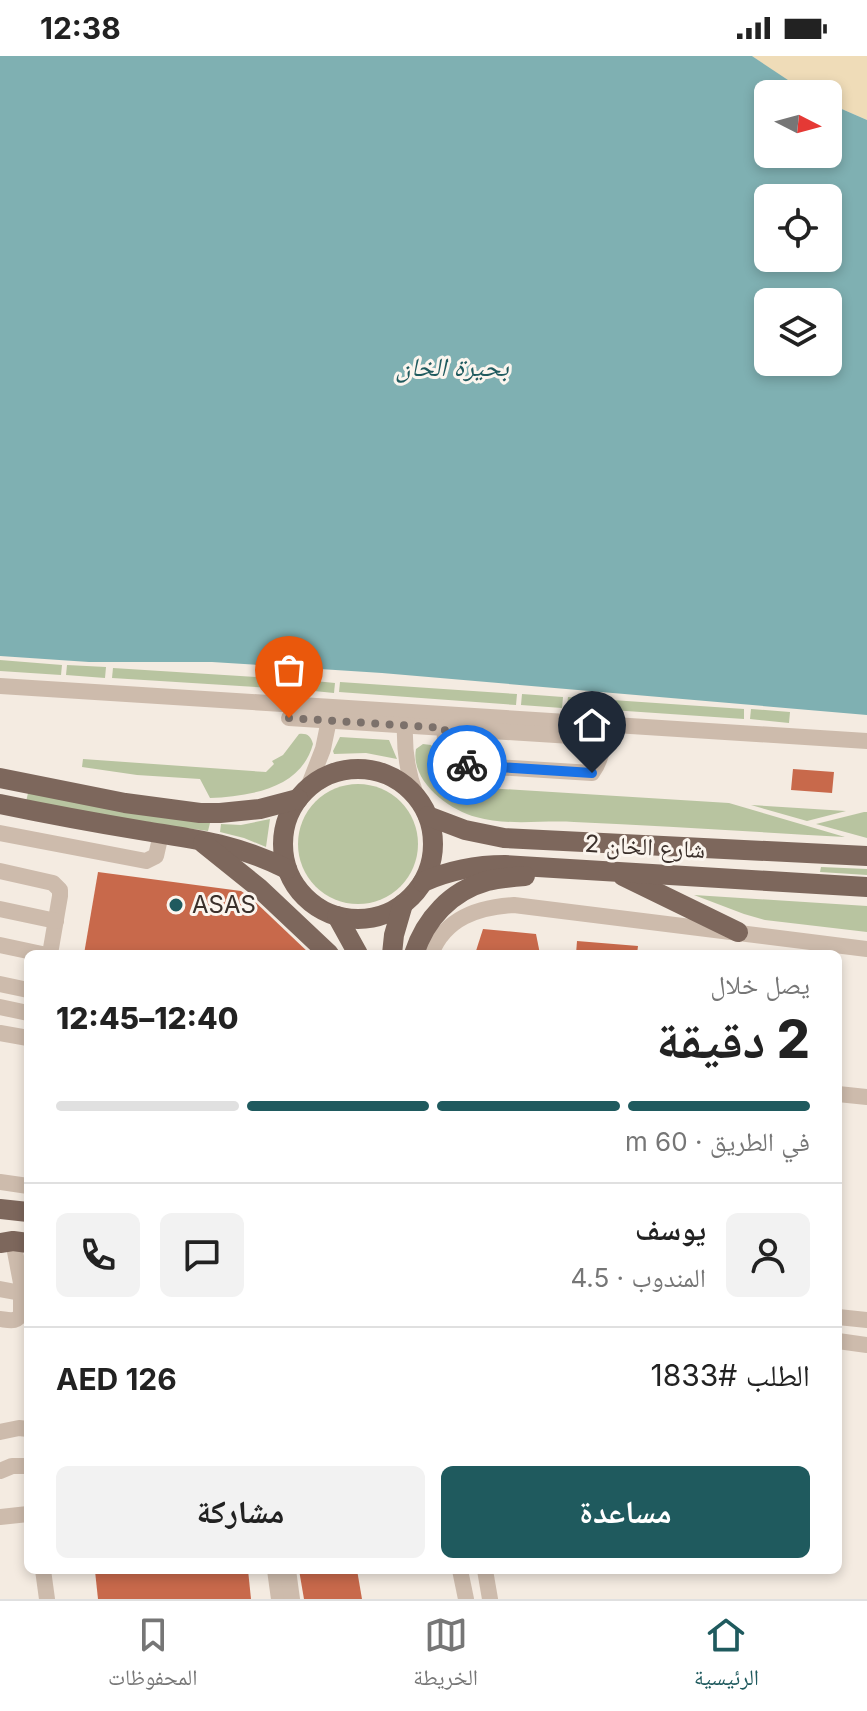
<!DOCTYPE html>
<html lang="ar">
<head>
<meta charset="utf-8">
<style>
	:root { --surface:#fff; --page:#f2f2f2; --text:#222; --muted:#767676; --line:#e0e0e0; --accent:#1f5a5e }
	body { margin:0; font-family:Inter,"Noto Naskh Arabic",sans-serif; background:var(--page); color:var(--text); direction:rtl; height:100vh; display:flex; flex-direction:column; font-size:30px; white-space:nowrap }
	* { box-sizing:border-box; margin:0 }
	p { font-size:26px; color:var(--muted) }
	.icon { flex:none; width:44px; height:44px; fill:none; stroke:currentColor; stroke-width:2; stroke-linecap:round; stroke-linejoin:round }
	.map { position:relative; flex:1; overflow:hidden; direction:ltr }
	.details { position:absolute; left:24px; top:894px; width:818px; height:624px; display:flex; flex-direction:column; background:var(--surface); border-radius:12px; box-shadow:0 4px 12px #0003; direction:rtl }
	.details>* { flex:none }
	.needle { width:52px; rotate:96deg }
	.buttons { position:absolute; left:754px; top:24px; display:grid; gap:16px }
	.buttons a { display:grid; place-items:center; width:88px; height:88px; border-radius:12px; background:var(--surface); box-shadow:0 4px 12px #0003; font-size:40px }
	.pin { position:absolute; display:grid; place-items:center; width:68px; height:68px; color:#fff; margin:-82px -34px; border-radius:50% 50% 50% 0; rotate:-45deg; box-shadow:0 0 8px #0007 }
	.pin .icon { rotate:45deg }
	.courier { position:absolute; display:grid; place-items:center; width:80px; height:80px; margin:-40px; border:6px solid #1a73e8; border-radius:50%; background:#fff; color:#222; box-shadow:0 2px 10px #0007 }
	.head em { font-style:normal; font-weight:800 }
	.head div { display:flex; flex-direction:column-reverse }
	.head { display:flex; align-items:center; justify-content:space-between; height:136px; padding:0 32px }
	h1 { font-size:52px; font-weight:800; line-height:60px }
	.bar { display:grid; grid-template-columns:repeat(4,1fr); gap:12px 8px; align-content:center; height:96px; padding:0 32px }
	.bar i { height:10px; border-radius:6px; background:var(--line) }
	.bar .selected { background:var(--accent) }
	.bar p { grid-column:span 4 }
	.line { display:flex; align-items:center; gap:20px; padding:0 32px; border-top:2px solid var(--line) }
	.line div { flex:1 }
	.round { display:grid; place-items:center; flex:none; width:84px; height:84px; border-radius:12px; background:var(--page) }
	.cta { display:flex; gap:16px; margin-top:auto; padding:16px 32px }
	.cta a { flex:1; height:92px; border-radius:12px; background:var(--accent); color:#fff; font-size:32px; font-weight:800; line-height:92px; text-align:center }
	.cta a+a { background:var(--page); color:var(--text) }
	.status { display:flex; justify-content:space-between; align-items:center; height:56px; padding:0 40px; background:var(--surface); direction:ltr }
	.status svg { height:22px; fill:currentColor }
	.menu { display:flex; justify-content:space-around; align-items:center; height:112px; border-top:2px solid var(--line); background:var(--surface); font-size:22px; color:var(--muted) }
	.menu a { display:grid; justify-items:center; gap:4px }
	.menu .selected { color:var(--accent) }
	.map>svg:first-child { display:block }
	.green { fill:#b8c4a0 }
	.sand { fill:#efdcb8 }
	.water { fill:#7fb0b2; fill-rule:evenodd }
	.building { fill:#c8694b }
	.lines { fill:none; stroke-linecap:round; stroke-linejoin:round }
	.minor { stroke:#cdbbac; stroke-width:16 }
	.major { stroke:#7d675c; stroke-width:20 }
	.done { stroke:#7c716b; stroke-width:8; stroke-dasharray:0 14.4 }
	.route { stroke:#1a73e8; stroke-width:10 }
	.poi-dot { fill:#1f5a5e; stroke:#fbf5ee; stroke-width:3 }
	.labels { text-anchor:middle; stroke-width:6; stroke-linejoin:round; paint-order:stroke }
	.street-label { font-size:24px; fill:#3b302b; stroke:#fbf5ee }
	.poi-label { font-size:24px; fill:#3b302b; stroke:#fbf5ee; text-anchor:start }
	.water-label { font-size:26px; font-style:italic; fill:#1f5a5e; stroke:#fbf5ee }
</style>
</head>
<body>
<div class="status"><b>12:38</b><svg viewBox="0 0 49 12"><path d="M0 12V9h3v3zM5 12V6h3v6zM10 12V3h3v9zM15 12V0h3v12zM26 1h20v11H26zM47 4h2v5h-2z"/></svg></div>
<div class="map">
<svg width="867" height="1543" viewBox="0 0 867 1543">
	<rect width="100%" height="100%" fill="#f4ebe1"/>
	<g class="green">
		<path d="M0,604L62,609L61,619L0,615Z"/>
		<path d="M67,609L106,611L105,622L66,619Z"/>
		<path d="M113,612L289,623L288,633L112,622Z"/>
		<path d="M295,623L335,627L334,637L294,633Z"/>
		<path d="M340,626L517,638L516,649L339,636Z"/>
		<path d="M522,638L563,641L562,652L521,649Z"/>
		<path d="M568,641L744,653V663L567,651Z"/>
		<path d="M751,653L790,656L789,667L750,663Z"/>
		<path d="M299,678C307,677 311,680 313,688C301,733 250,740 210,742L200,723L137,719L82,711L83,703L266,716L274,708L272,705L283,699Z"/>
		<path d="M340,681L389,684L397,703L366,697L334,698L333,695Z"/>
		<path d="M423,688L431,689L434,692L441,707L446,712L457,717L470,731L729,747L845,781C755,776 665,770 574,766C542,764 507,770 476,761C449,754 410,725 416,693Z"/>
		<circle cx="358" cy="788" r="60"/>
		<path d="M28,737L210,767L208,775L163,769L26,746Z"/>
		<path d="M751,749L846,755L807,765Z"/>
		<path d="M864,756H867V782L816,768Z"/>
		<path d="M270,763L266,791L244,782L220,776L221,768L241,769Z"/>
		<path d="M821,811L867,813V819L820,816Z"/>
		<path d="M694,839L867,850V876L765,864L744,858Z"/>
	</g>
	<path class="sand" d="M752,0H867V64L828,47V38H809L801,34Z"/>
	<path class="water" d="M0,0H752L809,38H768V98H828V47L867,64V659L382,617L212,606H89L0,600ZM768,142H828V202H768ZM768,246H828V306H768Z"/>
	<g class="building">
		<path d="M793,713L834,716L832,737L791,734Z"/>
		<path d="M98,816L241,835L251,842L310,898H84Z"/>
		<path d="M483,873L536,878L540,898H475Z"/>
		<path d="M577,885L638,890L637,898H576Z"/>
		<path d="M104,1514H248L251,1543H98L95,1515Z"/>
		<path d="M299,1514H357L362,1543H304Z"/>
	</g>
	<g class="lines">
		<g class="minor">
			<path d="M0,630L867,685"/>
			<path d="M289,662L445,672"/>
			<path d="M405,669C404,694 407,716 416,739"/>
			<path d="M445,672L603,682C603,696 600,706 592,717L463,709C444,703 444,689 445,672Z"/>
			<path d="M307,734L323,693L329,664"/>
			<path d="M0,777L146,805L156,800L161,778"/>
			<path d="M0,815L53,827L60,834V840L50,898"/>
			<path d="M0,853L56,865"/>
			<path d="M0,889L42,898"/>
			<path d="M431,898C445,862 478,851 514,849L867,893"/>
			<path d="M0,928L28,934"/>
			<path d="M0,951L28,957"/>
			<path d="M0,977L28,982"/>
			<path d="M838,1038L867,1041"/>
			<path d="M0,1126L28,1130"/>
			<path d="M0,1233L21,1237"/>
			<path d="M838,1261L867,1264"/>
			<path d="M0,1263C9,1264 18,1267 21,1257V1227L13,1185"/>
			<path d="M838,1285L867,1289"/>
			<path d="M0,1376L19,1372L28,1373"/>
			<path d="M0,1415L12,1410H28"/>
			<path d="M0,1461L28,1458"/>
			<path d="M43,1514L47,1543"/>
			<path d="M275,1514L279,1543"/>
			<path d="M288,1514L292,1543"/>
			<path d="M460,1514L466,1543"/>
			<path d="M485,1514L490,1543"/>
		</g>
		<g class="major">
			<circle cx="358" cy="788" r="75"/>
			<path d="M0,722L125,747L200,757H220L260,753L298,743"/>
			<path d="M0,748C48,758 97,767 145,775C199,784 237,788 287,813"/>
			<path d="M428,760L465,774L504,782L867,800"/>
			<path d="M203,787L259,832L329,898"/>
			<path d="M623,820L738,876"/>
			<path d="M423,826C450,814 476,809 505,809L867,831"/>
			<path d="M337,860L358,898"/>
			<path d="M392,898L394,879L403,848"/>
			<path d="M414,898C425,863 451,835 487,825C499,822 512,821 525,820"/>
			<path d="M0,1153L28,1156"/>
			<path d="M0,1187L13,1185L28,1187"/>
		</g>
	</g>
	<g class="lines">
		<path class="done" d="M289,662L445,672C444,691 443,707 467,709"/>
		<path class="route" d="M467,709L592,717"/>
	</g>
	<circle class="poi-dot" cx="176" cy="849" r="8"/>
	<g class="labels">
		<g class="street-label">
			<text transform="translate(645 791) rotate(3)" y="8">شارع الخان 2</text>
		</g>
		<g class="poi-label">
			<text x="192" y="857">ASAS</text>
		</g>
		<g class="water-label">
			<text x="452" y="320">بحيرة الخان</text>
		</g>
	</g>
</svg>
<div class="buttons">
<a><svg class="needle" viewBox="-14 -14 28 28"><path d="M0-13l5 13h-10z" fill="#e53935"/><path d="M0 13l5-13h-10z" fill="#767676"/></svg></a>
<a><svg class="icon" aria-label="locate" viewBox="0 0 24 24"><circle cx="12" cy="12" r="6"/><path d="M12 2v4M12 18v4M2 12h4M18 12h4"/></svg></a>
<a><svg class="icon" aria-label="layers" viewBox="0 0 24 24"><path d="M12 4l9 5-9 5-9-5zM3 14l9 5 9-5"/></svg></a>
</div>
<div class="pin" style="left:289px;top:662px;background:#ea580c"><svg class="icon" aria-label="bag" viewBox="0 0 24 24"><path d="M5 8h14l-1 12H6zM9 8a3 3 0 0 1 6 0"/></svg></div>
<div class="pin" style="left:592px;top:717px;background:#1f2937"><svg class="icon" aria-label="home" viewBox="0 0 24 24"><path d="M3 11l9-7 9 7M6 9v11h12V9"/></svg></div>
<div class="courier" style="left:467px;top:709px"><svg class="icon" aria-label="bike" viewBox="0 0 24 24"><circle cx="6" cy="16" r="4"/><circle cx="18" cy="16" r="4"/><path d="M6 16l4-8h5l3 8M10 8l3 8H6M13 5h3"/></svg></div>
<section class="details">
<div class="head"><div><h1>2 دقيقة</h1><p>يصل خلال</p></div><em>12:40–12:45</em></div>
<div class="bar"><i class="selected"></i><i class="selected"></i><i class="selected"></i><i></i><p>في الطريق · 60 m</p></div>
<div class="line" style="height:144px"><a class="round"><svg class="icon" aria-label="person" viewBox="0 0 24 24"><circle cx="12" cy="8" r="4"/><path d="M4 21q1-7 8-7t8 7"/></svg></a><div><b>يوسف</b><p>المندوب · 4.5</p></div><a class="round"><svg class="icon" aria-label="chat" viewBox="0 0 24 24"><path d="M4 5h16v11H9l-5 4z"/></svg></a><a class="round"><svg class="icon" aria-label="phone" viewBox="0 0 24 24"><path d="M5 4h4l2 5-3 2q2 4 5 5l2-3 5 2v4C11 20 4 13 5 4z"/></svg></a></div>
<div class="line" style="height:104px"><div>الطلب #1833</div><b>AED 126</b></div>
<div class="cta"><a>مساعدة</a><a>مشاركة</a></div>
</section>
</div>
<nav class="menu">
<a class="selected"><svg class="icon" aria-label="home" viewBox="0 0 24 24"><path d="M3 11l9-7 9 7M6 9v11h12V9"/></svg>الرئيسية</a>
<a><svg class="icon" aria-label="map" viewBox="0 0 24 24"><path d="M3 6l6-2 6 2 6-2v14l-6 2-6-2-6 2zM9 4v14M15 6v14"/></svg>الخريطة</a>
<a><svg class="icon" aria-label="saved" viewBox="0 0 24 24"><path d="M7 4h10v16l-5-4-5 4z"/></svg>المحفوظات</a>
</nav>
</body>
</html>
